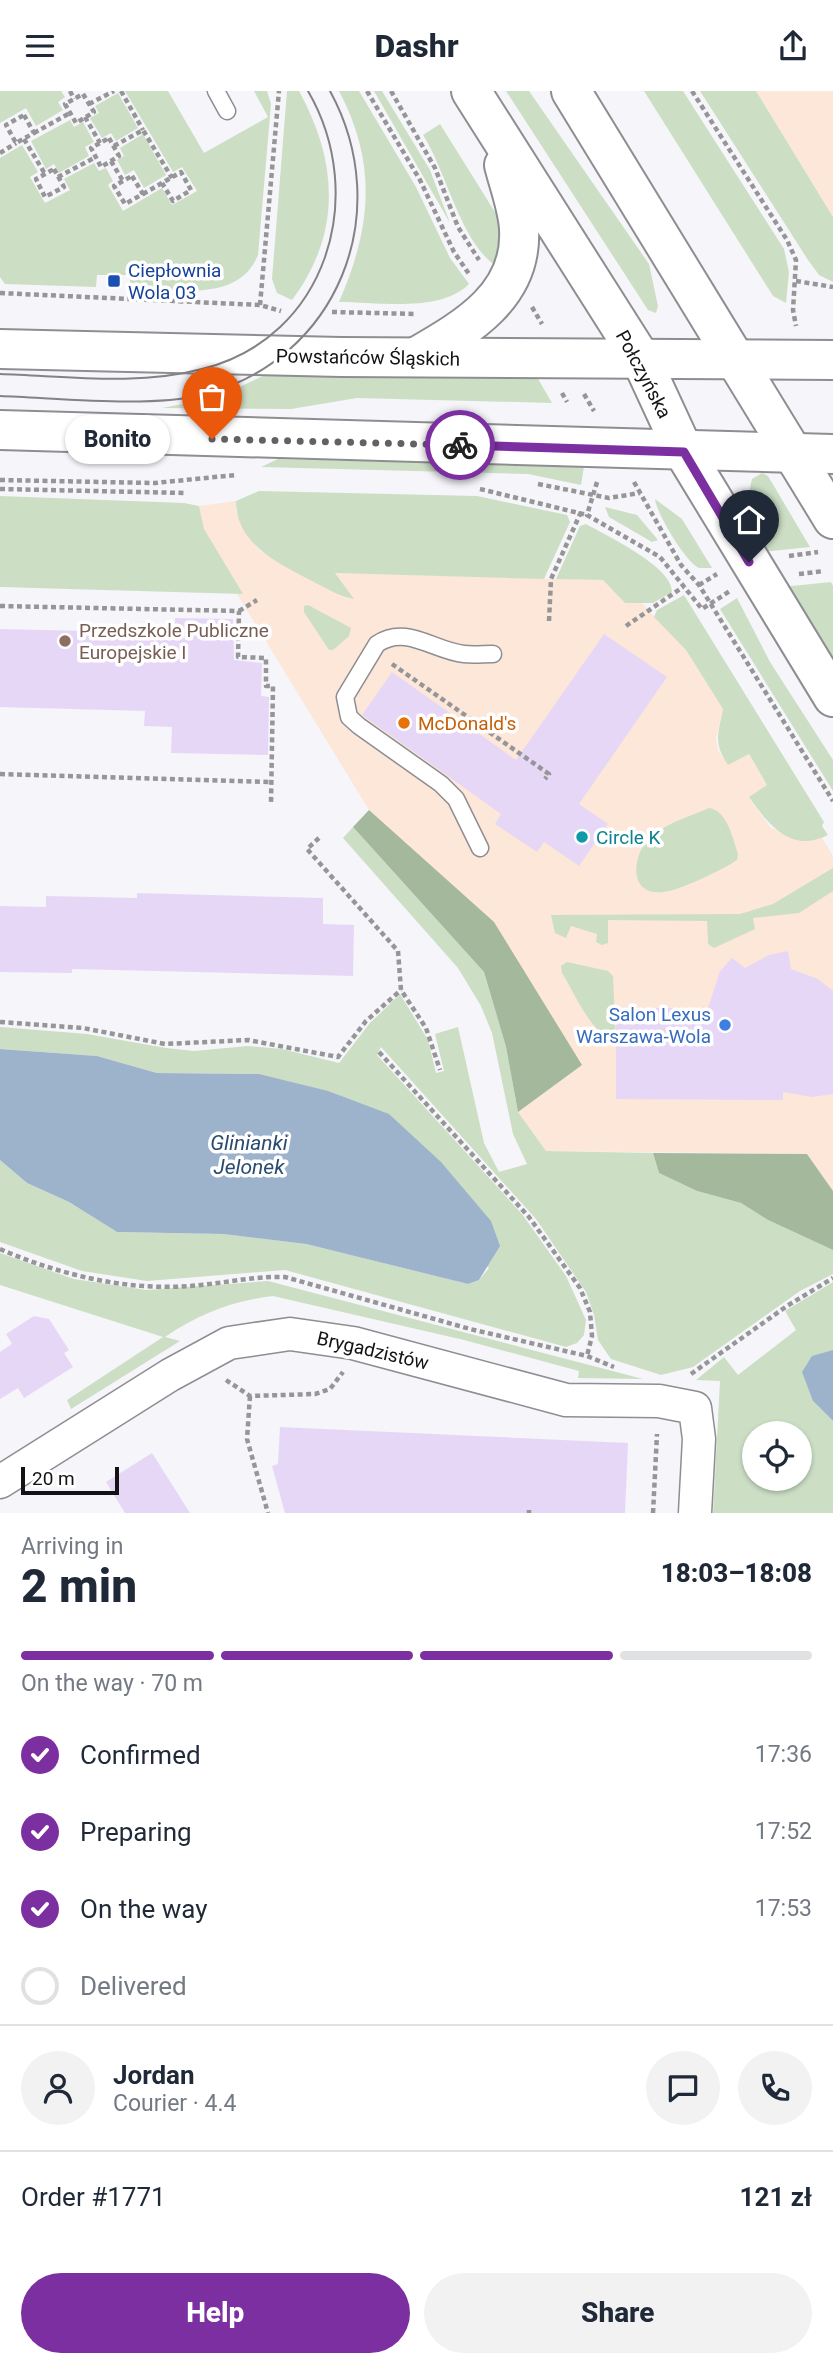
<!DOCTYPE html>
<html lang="en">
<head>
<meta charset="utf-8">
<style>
	:root { --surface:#fff; --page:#f2f2f3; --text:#1f2937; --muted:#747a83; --line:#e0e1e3; --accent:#7c2fa0 }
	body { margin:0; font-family:Roboto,sans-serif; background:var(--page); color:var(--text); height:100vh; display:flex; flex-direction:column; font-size:26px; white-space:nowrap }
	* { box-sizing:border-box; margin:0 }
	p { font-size:23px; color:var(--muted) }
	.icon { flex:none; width:38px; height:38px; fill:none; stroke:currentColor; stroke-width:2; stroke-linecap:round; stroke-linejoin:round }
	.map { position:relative; height:1422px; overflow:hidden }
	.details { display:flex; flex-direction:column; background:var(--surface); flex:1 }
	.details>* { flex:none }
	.buttons { position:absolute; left:742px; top:1330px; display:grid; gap:14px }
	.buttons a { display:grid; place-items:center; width:70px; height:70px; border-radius:50%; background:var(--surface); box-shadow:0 2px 5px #0004; font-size:35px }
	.scale { position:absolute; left:21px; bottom:18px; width:98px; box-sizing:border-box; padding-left:7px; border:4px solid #131314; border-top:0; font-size:19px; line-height:24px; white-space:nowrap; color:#131314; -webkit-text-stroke:5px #fff; paint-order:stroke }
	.pin { position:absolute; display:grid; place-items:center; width:60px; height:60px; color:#fff; margin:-72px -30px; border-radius:50% 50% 50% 0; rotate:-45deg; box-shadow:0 0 7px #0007 }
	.pin .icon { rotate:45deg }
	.courier { position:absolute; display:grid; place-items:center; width:70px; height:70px; margin:-35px; border:5px solid #7c2fa0; border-radius:50%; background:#fff; color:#222; box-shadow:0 2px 9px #0007 }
	.bubble { position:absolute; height:49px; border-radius:24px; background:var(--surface); box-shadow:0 2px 5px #0004; font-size:23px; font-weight:800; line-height:49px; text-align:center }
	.overview em { font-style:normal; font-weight:800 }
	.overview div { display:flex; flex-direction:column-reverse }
	.overview { display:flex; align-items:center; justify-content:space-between; height:119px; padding:0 21px }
	h1 { font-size:46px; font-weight:800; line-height:52px }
	.bar { display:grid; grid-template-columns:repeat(4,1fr); gap:10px 7px; align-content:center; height:84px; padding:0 21px }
	.bar i { height:9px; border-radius:5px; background:var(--line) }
	.bar .current { background:var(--accent) }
	.bar p { grid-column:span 4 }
	.line { display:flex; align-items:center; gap:18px; padding:0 21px; border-top:2px solid var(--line) }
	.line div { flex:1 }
	.round { display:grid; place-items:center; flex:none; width:74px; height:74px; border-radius:37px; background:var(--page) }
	ol { padding:0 21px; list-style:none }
	li { display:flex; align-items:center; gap:21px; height:77px }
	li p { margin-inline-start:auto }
	li .icon { padding:7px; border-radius:50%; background:var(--accent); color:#fff; stroke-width:4 }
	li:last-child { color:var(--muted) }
	li i { width:38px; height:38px; border:4px solid var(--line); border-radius:50% }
	.primary-button { display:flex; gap:14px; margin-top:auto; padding:14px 21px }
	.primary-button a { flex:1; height:80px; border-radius:42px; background:var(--accent); color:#fff; font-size:28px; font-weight:800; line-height:80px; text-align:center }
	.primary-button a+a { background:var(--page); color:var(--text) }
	header { display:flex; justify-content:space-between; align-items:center; height:91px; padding:0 21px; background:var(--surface); font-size:32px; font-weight:800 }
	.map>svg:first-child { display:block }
	.commercial { fill:#fce7d8 }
	.green { fill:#ccdfc5; fill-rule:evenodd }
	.forest { fill:#a4b89c }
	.water { fill:#9db3cc }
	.building { fill:#e7d7f6 }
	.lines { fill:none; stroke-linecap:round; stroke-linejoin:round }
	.lane-casing { stroke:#8e8e92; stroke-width:19 }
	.street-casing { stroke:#8e8e92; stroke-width:35 }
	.secondary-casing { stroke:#8e8e92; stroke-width:42 }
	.path { stroke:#969699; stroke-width:4.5; stroke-dasharray:5 3.5; stroke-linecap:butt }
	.lane { stroke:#fff; stroke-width:16 }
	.street { stroke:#fff; stroke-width:32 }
	.secondary { stroke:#fff; stroke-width:38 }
	.tram { stroke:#838386; stroke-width:2 }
	.done { stroke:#626264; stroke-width:7; stroke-dasharray:0 12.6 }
	.route { stroke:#7c2fa0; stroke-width:9 }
	.transit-dot { fill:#1a4fb4; stroke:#fff; stroke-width:2.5 }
	.education-dot { fill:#8d6e63; stroke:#fff; stroke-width:2.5 }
	.food-dot { fill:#e8710a; stroke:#fff; stroke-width:2.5 }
	.culture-dot { fill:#0f9aa8; stroke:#fff; stroke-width:2.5 }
	.shop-dot { fill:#3f7fe0; stroke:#fff; stroke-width:2.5 }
	.labels { text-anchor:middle; stroke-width:7; stroke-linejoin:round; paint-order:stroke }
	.transit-label { font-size:19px; fill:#164399; stroke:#fff; text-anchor:start }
	.street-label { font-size:19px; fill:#131314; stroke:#fff }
	.education-label { font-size:19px; fill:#785e54; stroke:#fff; text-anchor:start }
	.food-label { font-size:19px; fill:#c56008; stroke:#fff; text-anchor:start }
	.culture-label { font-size:19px; fill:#0d838f; stroke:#fff; text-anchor:start }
	.shop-label { font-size:19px; fill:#366cbe; stroke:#fff; text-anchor:end }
	.water-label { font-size:21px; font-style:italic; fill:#2a4b70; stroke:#fff }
</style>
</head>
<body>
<header><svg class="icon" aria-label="menu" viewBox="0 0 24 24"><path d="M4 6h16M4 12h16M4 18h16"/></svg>Dashr<svg class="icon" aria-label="share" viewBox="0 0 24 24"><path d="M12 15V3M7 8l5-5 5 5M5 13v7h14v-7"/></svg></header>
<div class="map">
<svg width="833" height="1422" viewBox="0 0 833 1422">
	<rect width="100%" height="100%" fill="#f5f5fa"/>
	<g class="commercial">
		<path d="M756,0H833V126Z"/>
		<path d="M236,410V420L244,439L260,460L349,507H353L334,482L603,489L625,512L641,511L686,559L723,618L716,648L718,659L728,674L748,662L767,694L749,707L771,737L810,750L822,747L833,765V1100L807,1063L546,1060L518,1021L582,974L391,741L369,719L237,503L242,502L204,438L199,415Z"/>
	</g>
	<g class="green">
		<path d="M0,0H61L65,6L58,11L63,19L36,35L26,17L0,32Z"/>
		<path d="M125,0H168L204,62L268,26L254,0H267L271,13L258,164C239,213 172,198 130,197V184H97L96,196L5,193L0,186V67L22,54L38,81L30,86L45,112L70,99L64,88L94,72L99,80L106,77L113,90L108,94L123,120L162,97L172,114L197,100L182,76L173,81Z"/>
		<path d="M287,0H299C338,71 342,142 292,209L277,202L272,188Z"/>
		<path d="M339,0H359L416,96L450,167L469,193C440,222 379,211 339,211C371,137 378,74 339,0Z"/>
		<path d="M374,0H382L430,79L450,132Z"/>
		<path d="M506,0H529L649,173L658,215L656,222L648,219Z"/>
		<path d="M644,0H683L784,158L789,181L786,212L773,205Z"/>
		<path d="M700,0H756L833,126V191L819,184L808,169Z"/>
		<path d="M118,2L138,37L116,50L111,42L102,47L90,27L99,22L95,15Z"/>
		<path d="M70,29L74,36L83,31L94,51L85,56L89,65L59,82L54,73L46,78L31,50Z"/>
		<path d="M440,33L503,134L499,177C460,153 448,83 423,44Z"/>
		<path d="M143,43L166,84L144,97L134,79L125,84L117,69L124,65L120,57Z"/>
		<path d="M274,280L537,286L552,312L357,307L291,318L162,317L218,306Z"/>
		<path d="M278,368L584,375L581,394L528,383L261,376Z"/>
		<path d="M762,382L768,385L810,456L761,461C751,438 745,413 752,388Z"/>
		<path d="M259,400L477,405L567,424L570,431L544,488L335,482L354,508C337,505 323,495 308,488C276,471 236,452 236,410Z"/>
		<path d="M0,405L184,412L199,415L204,438L243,503L0,496Z"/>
		<path d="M655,408L682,428L712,477H699C685,471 656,421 655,408Z"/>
		<path d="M605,416L637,424L658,449L652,451L609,426Z"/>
		<path d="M586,433C607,445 673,476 672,501L653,512H625L603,489L556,488L580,435Z"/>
		<path d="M831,491L833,495V573L782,496Z"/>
		<path d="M684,504L824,731L822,735L828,744C791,763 768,733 749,706L767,694L749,663L728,674C713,651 718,644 723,618L686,559L654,526L657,519Z"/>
		<path d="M737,507L770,571L833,669V700L720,518Z"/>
		<path d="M308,514L351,537L349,545L333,559H329L304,521V515Z"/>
		<path d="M709,717C727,719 733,748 738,763L737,769C724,778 679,800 663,801C625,805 633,758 654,743C670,731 691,725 709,717Z"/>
		<path d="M353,736L484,881L506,956L518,1021L546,1060L653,1062L659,1082L697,1100L741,1112L768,1129L833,1159V1183L800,1200L693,1276L661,1284L611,1268L598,1249L594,1224L586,1201L536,1128L381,956L377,964L522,1123L566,1185L586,1229L584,1244L577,1252L566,1256L285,1179L147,1190L82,1180L0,1151V1069L27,1092L69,1111L117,1141L223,1143L306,1153L468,1193L479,1189L489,1177L259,983L157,982L97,965L0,958V936L87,943L166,957L194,960L248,955L282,958L339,972L370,932L400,903L428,949L436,982L444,980L435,943L458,936L484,1052L499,1081L527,1073L513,1043L492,942L481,915L458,877L343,747Z"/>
		<path d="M833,777V800L799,822L753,827L755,838L714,857L708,853L707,830L608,829V852L602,854L596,851L597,843L571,835L566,847L555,842L551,824L740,823L773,813Z"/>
		<path d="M567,871L608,880L613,885L616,950C591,944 575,902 562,882L561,875Z"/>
		<path d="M0,1162L74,1188L146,1199L268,1190L643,1288L578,1287L579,1280L464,1249L273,1205C232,1210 199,1223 165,1246L180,1250L71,1318L67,1309L163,1246L0,1194Z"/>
		<path d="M833,1191V1259L813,1310L833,1330V1422H713L720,1290L696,1289L724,1266L738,1284L796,1239L785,1220ZM754,1342H800V1388H754Z"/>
	</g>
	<g class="forest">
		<path d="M369,719L494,831L582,974L518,1021L506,956L484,881L353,736Z"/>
		<path d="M653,1062L807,1063L833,1100V1159L768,1129L741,1112L697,1100L659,1082Z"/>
	</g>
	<g class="water">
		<path d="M0,958L97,965L157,982L259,983L328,1000L389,1023L441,1071L491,1130L500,1155L479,1189L468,1193L306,1153L223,1143L117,1141L69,1111L27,1092L0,1069Z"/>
		<path d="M833,1259V1330L813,1310L802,1281L812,1265Z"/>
	</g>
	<g class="building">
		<path d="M175,527L233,528L234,569L262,572L261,605L269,606L268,664L171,662L172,636L144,635L145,620L0,616V538L175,542Z"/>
		<path d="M604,543L667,586L579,713L608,733L579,775L544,751L537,761L495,733L501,723L362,624L392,581L516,669Z"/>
		<path d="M137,802L323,807V833L354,834L353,885L72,878V882L0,881V815L46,816V805L137,807Z"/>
		<path d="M788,860L791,878L818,888L833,900V1003L812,1006L783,1001V1009L616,1008V917H708L720,880L732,867L745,877L769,864Z"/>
		<path d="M34,1225L49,1228L69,1259L64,1262L73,1276L24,1307L18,1297L0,1308V1261L12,1253L6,1243Z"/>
		<path d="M280,1336L628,1352L625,1422H285L272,1375L278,1373Z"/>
		<path d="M152,1362L190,1422H125L106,1391Z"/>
	</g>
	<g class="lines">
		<g class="lane-casing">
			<g id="lane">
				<path d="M216,0L227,20"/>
				<path d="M480,757L456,708L441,693L359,635L349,626L345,606L377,553C406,533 434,560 464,563C473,564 483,563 493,563"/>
			</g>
		</g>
		<g class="street-casing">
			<path id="street" d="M0,1391L170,1284L229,1252L290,1243L353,1252L566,1309L659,1310L695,1317L699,1348L695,1422"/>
		</g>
		<g class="secondary-casing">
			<g id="secondary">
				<path d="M471,0L641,268L684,361L833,606"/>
				<path d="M571,0L833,428"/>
				<path d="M0,258L341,266L833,269"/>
				<path d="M416,266C466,237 523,205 519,138C518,117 509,94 504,74"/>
				<path d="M0,339L833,363"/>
			</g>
		</g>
		<g class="path">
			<path d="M70,0L74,8"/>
			<path d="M121,0L143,39"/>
			<path d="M367,0L420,89L454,161L469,183"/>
			<path d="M391,0L435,77L458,136L479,169"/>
			<path d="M692,0L787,149L796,169L793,219L796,235"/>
			<path d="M83,3L94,21L76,32L65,13Z"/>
			<path d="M89,13L114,0"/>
			<path d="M24,24L34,42L16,52L6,34Z"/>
			<path d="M85,26L100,52"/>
			<path d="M34,42L70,22"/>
			<path d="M109,47L119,65L101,76L91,57Z"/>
			<path d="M24,48L45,83"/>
			<path d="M114,55L143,39L172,87"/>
			<path d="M0,62L16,52"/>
			<path d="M111,70L123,90"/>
			<path d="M54,78L64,96L45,106L36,88Z"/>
			<path d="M132,85L143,103L125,113L114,95Z"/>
			<path d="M58,86L96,66"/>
			<path d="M143,103L181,81L191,99L173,110L162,92"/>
			<path d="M796,190L833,196"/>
			<path d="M0,202L260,214L281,220"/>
			<path d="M260,214L279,0"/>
			<path d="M532,216L542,233"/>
			<path d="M332,221L417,223"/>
			<path d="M562,302L567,311"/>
			<path d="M584,303L594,320"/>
			<path d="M0,389L155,392L236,384"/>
			<path d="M597,391L587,424L660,466L702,518L730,500"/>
			<path d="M634,391L681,474L699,494L833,710"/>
			<path d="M538,393L609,407L640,402"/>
			<path d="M0,398L186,402"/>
			<path d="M480,398L587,424"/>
			<path d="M789,465L818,461"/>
			<path d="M799,483L824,480"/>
			<path d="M699,494L717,483"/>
			<path d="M0,515L239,520L238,566L266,567V595H273L271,712"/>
			<path d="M239,520L257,509"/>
			<path d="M549,530L551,488L581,421"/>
			<path d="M626,535L683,496"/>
			<path d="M392,573L549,683L545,688"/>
			<path d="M0,683L272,691"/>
			<path d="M319,747L307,758L398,860L401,899L426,937L440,979"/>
			<path d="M0,931L83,937L165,953L248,949L338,966L366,930L401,899"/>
			<path d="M379,961L529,1126L580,1197L590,1221L592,1245L587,1265"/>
			<path d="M0,1158C57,1183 126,1200 189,1195C221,1193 252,1185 285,1186L470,1238L587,1265L614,1276"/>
			<path d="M691,1283L787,1215L833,1187"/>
			<path d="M226,1289L250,1305L315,1303L330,1298L343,1281"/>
			<path d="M250,1305L247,1348L268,1422"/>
			<path d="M529,1422V1419"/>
			<path d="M653,1422L657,1343"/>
		</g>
		<use href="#lane" class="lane"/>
		<use href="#street" class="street"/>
		<use href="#secondary" class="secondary"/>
		<g class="tram">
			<path d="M0,283C66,285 138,295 202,278C327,247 369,105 308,0"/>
			<path d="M0,305C58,307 148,317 202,304C339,269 396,121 330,0"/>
		</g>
	</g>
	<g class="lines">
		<path class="done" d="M212,348L460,354"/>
		<path class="route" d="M460,354L684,361L749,471"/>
	</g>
	<rect class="transit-dot" x="107" y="183" width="14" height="14" rx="3.5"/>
	<circle class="education-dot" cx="65" cy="550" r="7"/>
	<circle class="food-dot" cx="404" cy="632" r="7"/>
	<circle class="culture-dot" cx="582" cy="746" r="7"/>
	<circle class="shop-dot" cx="725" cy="934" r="7"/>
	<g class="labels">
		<g class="transit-label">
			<text x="128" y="186">Ciepłownia<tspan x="128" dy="22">Wola 03</tspan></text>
		</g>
		<g class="street-label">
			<text transform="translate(368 266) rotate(1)" y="7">Powstańców Śląskich</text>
			<text transform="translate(644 283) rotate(62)" y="7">Połczyńska</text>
			<text transform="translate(373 1259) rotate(13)" y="7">Brygadzistów</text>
		</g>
		<g class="education-label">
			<text x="79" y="546">Przedszkole Publiczne<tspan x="79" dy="22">Europejskie I</tspan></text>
		</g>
		<g class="food-label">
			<text x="418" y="639">McDonald's</text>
		</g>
		<g class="culture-label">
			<text x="596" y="753">Circle K</text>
		</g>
		<g class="shop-label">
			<text x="711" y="930">Salon Lexus<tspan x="711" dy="22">Warszawa-Wola</tspan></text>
		</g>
		<g class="water-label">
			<text x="249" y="1059">Glinianki<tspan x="249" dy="24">Jelonek</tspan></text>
		</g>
	</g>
</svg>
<div class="buttons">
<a><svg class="icon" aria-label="locate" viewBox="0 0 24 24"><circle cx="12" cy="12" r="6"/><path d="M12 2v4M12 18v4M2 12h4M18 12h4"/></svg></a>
</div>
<div class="scale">20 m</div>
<div class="pin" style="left:212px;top:348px;background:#ea580c"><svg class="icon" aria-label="bag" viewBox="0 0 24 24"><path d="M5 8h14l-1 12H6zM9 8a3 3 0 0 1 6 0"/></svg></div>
<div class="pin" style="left:749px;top:471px;background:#1f2937"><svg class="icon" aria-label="home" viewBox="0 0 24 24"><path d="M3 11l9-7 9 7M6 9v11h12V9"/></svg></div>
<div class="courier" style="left:460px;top:354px"><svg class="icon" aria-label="bike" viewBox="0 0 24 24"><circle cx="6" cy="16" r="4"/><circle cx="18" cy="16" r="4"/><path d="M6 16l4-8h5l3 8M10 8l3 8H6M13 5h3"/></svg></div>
<div class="bubble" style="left:65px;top:324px;width:105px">Bonito</div>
</div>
<section class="details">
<div class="overview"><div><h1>2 min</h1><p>Arriving in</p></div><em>18:03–18:08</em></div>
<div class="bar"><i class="current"></i><i class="current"></i><i class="current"></i><i></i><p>On the way · 70 m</p></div>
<ol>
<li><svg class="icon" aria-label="check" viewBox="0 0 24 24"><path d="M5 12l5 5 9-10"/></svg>Confirmed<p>17:36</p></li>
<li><svg class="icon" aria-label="check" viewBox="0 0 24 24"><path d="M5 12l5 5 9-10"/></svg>Preparing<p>17:52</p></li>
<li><svg class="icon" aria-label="check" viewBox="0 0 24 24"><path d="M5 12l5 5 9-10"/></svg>On the way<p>17:53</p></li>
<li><i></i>Delivered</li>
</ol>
<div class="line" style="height:126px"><a class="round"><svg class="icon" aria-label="person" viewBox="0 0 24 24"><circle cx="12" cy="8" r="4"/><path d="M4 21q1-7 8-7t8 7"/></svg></a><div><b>Jordan</b><p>Courier · 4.4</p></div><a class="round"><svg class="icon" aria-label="chat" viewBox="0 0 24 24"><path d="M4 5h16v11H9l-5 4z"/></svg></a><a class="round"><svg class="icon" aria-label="phone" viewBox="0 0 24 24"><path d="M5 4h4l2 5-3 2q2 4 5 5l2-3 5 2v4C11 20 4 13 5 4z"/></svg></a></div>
<div class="line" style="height:91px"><div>Order #1771</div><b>121 zł</b></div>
<div class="primary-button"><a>Help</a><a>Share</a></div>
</section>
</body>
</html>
